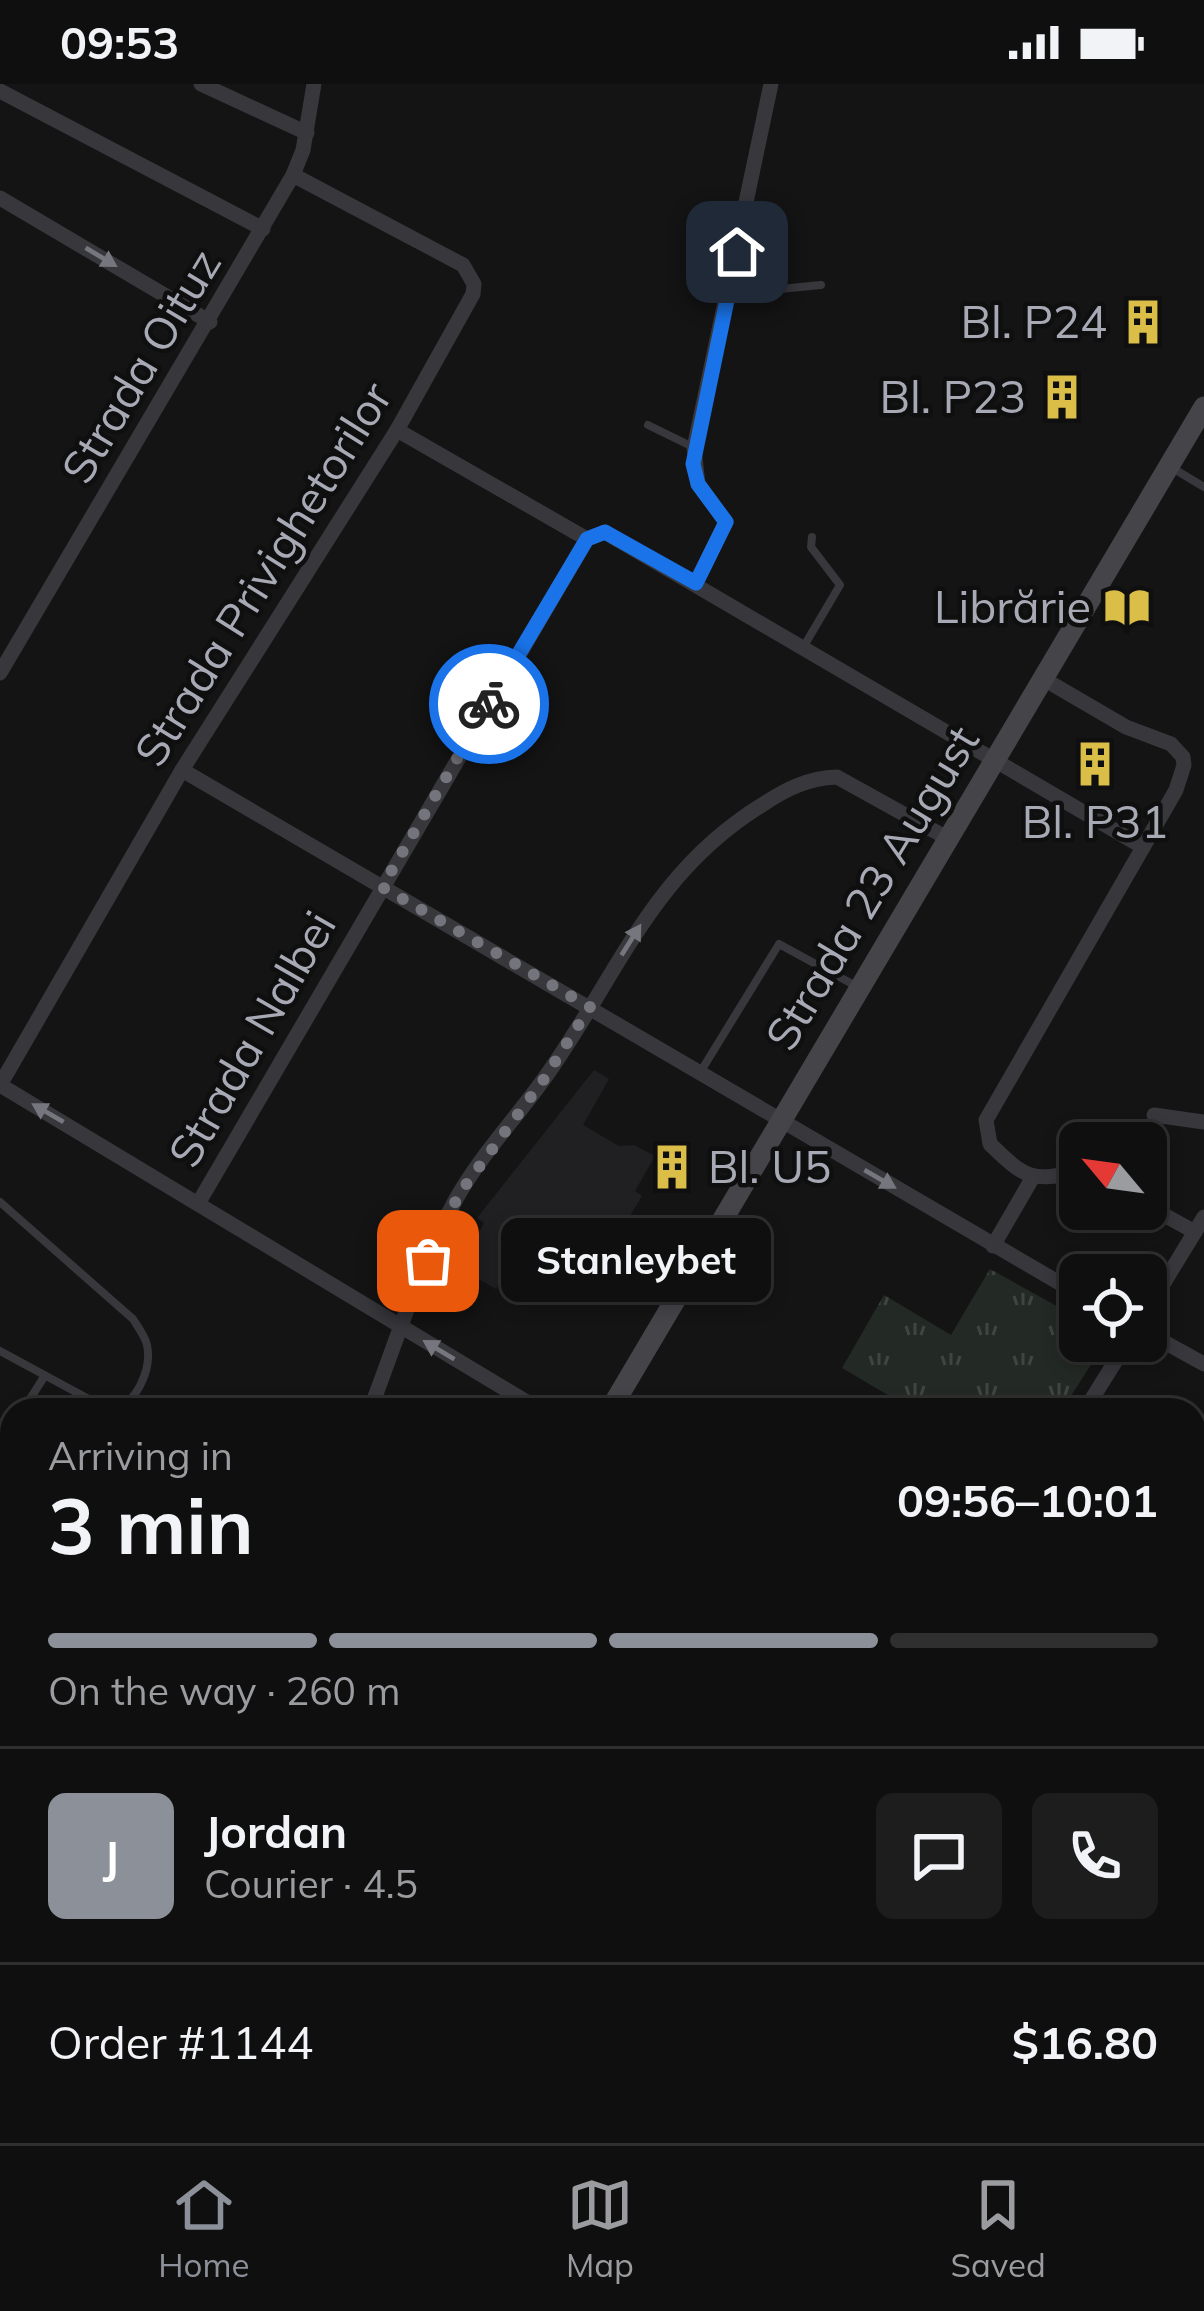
<!DOCTYPE html>
<html lang="en">
<head>
<meta charset="utf-8">
<style>
	:root { --surface:#0f0f10; --page:#1d1d1e; --text:#f1f3f6; --muted:#9b9c9f; --line:#2f2f30; --accent:#8c9099 }
	body { margin:0; font-family:Mulish,sans-serif; background:var(--page); color:var(--text); height:100vh; display:flex; flex-direction:column; font-size:45px; white-space:nowrap }
	* { box-sizing:border-box; margin:0 }
	p { font-size:39px; color:var(--muted) }
	.icon { flex:none; width:66px; height:66px; fill:none; stroke:currentColor; stroke-width:2; stroke-linecap:round; stroke-linejoin:round }
	.map { position:relative; flex:1; overflow:hidden }
	.panel { position:absolute; left:0px; top:1314px; width:1206px; height:747px; display:flex; flex-direction:column; background:var(--surface); border-radius:36px 36px 0 0; box-shadow:0 6px 18px #0003,0 0 0 3px var(--line) }
	.panel>* { flex:none }
	.needle { width:78px; rotate:299deg }
	.buttons { position:absolute; left:1059px; top:1038px; display:grid; gap:24px }
	.buttons a { display:grid; place-items:center; width:108px; height:108px; border-radius:18px; background:var(--surface); box-shadow:0 6px 18px #0003,0 0 0 3px var(--line); font-size:60px }
	.pin { position:absolute; display:grid; place-items:center; width:102px; height:102px; color:#fff; margin:-51px; border-radius:24px; box-shadow:0 6px 18px #0006 }
	.courier { position:absolute; display:grid; place-items:center; width:120px; height:120px; margin:-60px; border:9px solid #1a73e8; border-radius:50%; background:#fff; color:#222; box-shadow:0 3px 15px #0007 }
	.bubble { position:absolute; height:84px; border-radius:18px; background:var(--surface); box-shadow:0 6px 18px #0003,0 0 0 3px var(--line); font-size:39px; font-weight:700; line-height:84px; text-align:center }
	.overview em { font-style:normal; font-weight:700 }
	.overview div { display:flex; flex-direction:column-reverse }
	.overview { display:flex; align-items:center; justify-content:space-between; height:204px; padding:0 48px }
	h1 { font-size:78px; font-weight:700; line-height:90px }
	.bar { display:grid; grid-template-columns:repeat(4,1fr); gap:18px 12px; align-content:center; height:144px; padding:0 48px }
	.bar i { height:15px; border-radius:9px; background:var(--line) }
	.bar .current { background:var(--accent) }
	.bar p { grid-column:span 4 }
	.line { display:flex; align-items:center; gap:30px; padding:0 48px; border-top:3px solid var(--line) }
	.line div { flex:1 }
	.round { display:grid; place-items:center; flex:none; width:126px; height:126px; border-radius:18px; background:var(--page) }
	.status { display:flex; justify-content:space-between; align-items:center; height:84px; padding:0 60px; background:var(--surface); direction:ltr }
	.status svg { height:33px; fill:currentColor }
	.dock { display:flex; justify-content:space-around; align-items:center; height:168px; border-top:3px solid var(--line); background:var(--surface); font-size:33px; color:var(--muted) }
	.dock a { display:grid; justify-items:center; gap:6px }
	.dock .current { color:var(--accent) }
	.map>svg:first-child { display:block }
	.built { fill:#202022 }
	.grass { fill:url(#grass-tufts) }
	.lines { fill:none; stroke-linecap:round; stroke-linejoin:round }
	.lane { stroke:#37373c; stroke-width:8 }
	.street { stroke:#37373c; stroke-width:15 }
	.secondary { stroke:#444449; stroke-width:21 }
	.highway { stroke:#62636a; stroke-width:27 }
	.oneway { fill:#75767e }
	.done { stroke:#74757c; stroke-width:12; stroke-dasharray:0 21.6 }
	.route { stroke:#1a73e8; stroke-width:15 }
	.labels { text-anchor:middle; stroke-width:9; stroke-linejoin:round; paint-order:stroke }
	.poi-label { font-size:45px; fill:#a7a9b4; stroke:#0f0f10; text-anchor:end }
	.street-label { font-size:45px; fill:#a7a9b4; stroke:#0f0f10 }
</style>
</head>
<body>
<div class="status"><b>09:53</b><svg viewBox="0 0 49 12"><path d="M0 12V9h3v3zM5 12V6h3v6zM10 12V3h3v9zM15 12V0h3v12zM26 1h20v11H26zM47 4h2v5h-2z"/></svg></div>
<div class="map">
<svg width="1204" height="2059" viewBox="0 0 1204 2059">
	<defs>
		<pattern id="grass-tufts" width="24" height="20" patternUnits="userSpaceOnUse" patternTransform="scale(3)"><rect width="24" height="20" fill="#232924"/><path d="M3 7l-1-3M5 7V3M7 7l1-3M15 17l-1-3M17 17v-4M19 17l1-3" fill="none" stroke="#404541"/></pattern>
	</defs>
	<rect width="100%" height="100%" fill="#141415"/>
	<path class="built" d="M594,986L609,995L583,1041L619,1062L634,1061L655,1072L635,1107L642,1112L582,1211L564,1210L513,1179L496,1205L459,1184L484,1139L477,1134Z"/>
	<path class="grass" d="M990,1185L1080,1235V1257H1106L1062,1326H903L905,1321L842,1284L884,1211L951,1251Z"/>
	<g class="lines">
		<g class="lane">
			<path d="M729,210L821,201"/>
			<path d="M648,341L693,363"/>
			<path d="M1169,382L1204,403"/>
			<path d="M804,562L840,501L811,463L812,453"/>
			<path d="M701,987L779,860L856,902"/>
			<path d="M0,1118L133,1235C138,1243 145,1252 147,1261C152,1285 137,1320 112,1326"/>
			<path d="M0,1267L109,1326"/>
			<path d="M23,1326L44,1293"/>
			<path d="M0,1363L12,1344"/>
			<path d="M0,1489L12,1496"/>
			<path d="M1194,1663L1204,1647"/>
			<path d="M1194,1808L1204,1815"/>
			<path d="M1194,1815V1819"/>
			<path d="M1194,1974L1204,1980"/>
			<path d="M786,2049L803,2059"/>
			<path d="M925,2049L942,2059"/>
			<path d="M1102,2059L1107,2049"/>
		</g>
		<g class="street">
			<path d="M201,0L307,49"/>
			<path d="M0,7L263,145"/>
			<path d="M0,114L210,238"/>
			<path d="M397,346L587,455"/>
			<path d="M587,455L605,448L613,453L1143,763"/>
			<path d="M696,499L726,438L698,400L694,364L771,0"/>
			<path d="M0,589L293,91L303,66L314,0"/>
			<path d="M1042,594L1126,643L1171,660L1183,673L1184,681L1176,706L986,1036L990,1060C1027,1096 1031,1097 1080,1088"/>
			<path d="M182,686L1080,1211"/>
			<path d="M0,1001L182,686L397,346L473,210L474,200L463,181L293,91"/>
			<path d="M0,1001L540,1326"/>
			<path d="M1154,1031L1204,1038"/>
			<path d="M199,1118L587,455"/>
			<path d="M1146,1121L1195,1148"/>
			<path d="M993,1162L1033,1093"/>
			<path d="M1146,1228L1204,1133"/>
			<path d="M1146,1248L1204,1280"/>
			<path d="M370,1326C397,1256 420,1180 456,1115C483,1067 523,1027 553,982C621,883 655,787 762,721C786,705 808,694 837,693L947,754"/>
			<path d="M1085,1326L1128,1257"/>
			<path d="M0,1382L12,1389"/>
			<path d="M1194,1711L1204,1717"/>
			<path d="M1194,2034L1204,2016"/>
			<path d="M1133,2049L1151,2059"/>
			<path d="M241,2059L244,2049"/>
			<path d="M463,2059L467,2049"/>
			<path d="M1180,2059L1185,2049"/>
		</g>
		<path class="secondary" d="M610,1326L1204,323"/>
		<g class="highway">
			<path d="M0,1729L12,1737"/>
			<path d="M0,1757L12,1765"/>
			<path d="M490,2049L506,2059"/>
			<path d="M548,2049L565,2059"/>
		</g>
	</g>
	<defs><path id="oneway-solid" d="M-6-.8H1V-3.2L6.5 0L1 3.2V.8H-6Z" transform="scale(3)"/></defs>
	<g class="oneway">
		<use href="#oneway-solid" transform="translate(101 173) rotate(31)"/>
		<use href="#oneway-solid" transform="translate(631 856) rotate(-58)"/>
		<use href="#oneway-solid" transform="translate(48 1029) rotate(-150)"/>
		<use href="#oneway-solid" transform="translate(880 1095) rotate(30)"/>
		<use href="#oneway-solid" transform="translate(439 1266) rotate(-149)"/>
	</g>
	<g class="lines">
		<path class="done" d="M428,1177L459,1110L544,995L590,923L382,803L489,620"/>
		<path class="route" d="M489,620L587,455L605,448L696,499L726,438L698,400L693,380L737,168"/>
	</g>
	<defs>
		<g id="building-bare" transform="scale(3.6)"><path d="M-4-6H4V6H1V3H-1V6H-4ZM-2.5-4.3h1.7v1.8h-1.7ZM.8-4.3h1.7v1.8H.8ZM-2.5-1h1.7V.8h-1.7ZM.8-1h1.7V.8H.8Z" fill="#dabe47" stroke="#0f0f10" stroke-width="2.5" paint-order="stroke"/></g>
		<g id="library-bare" transform="scale(3.6)"><path d="M-6-4Q-3-5.5-.7-3.5V5Q-3 3-6 4ZM6-4Q3-5.5 .7-3.5V5Q3 3 6 4Z" fill="#dabe47" stroke="#0f0f10" stroke-width="2.5" paint-order="stroke"/></g>
	</defs>
	<g fill-rule="evenodd">
		<use href="#building-bare" x="1143" y="238"/>
		<use href="#building-bare" x="1062" y="313"/>
		<use href="#library-bare" x="1127" y="523"/>
		<use href="#building-bare" x="1095" y="680"/>
		<use href="#building-bare" x="672" y="1083"/>
	</g>
	<g class="labels">
		<g class="poi-label">
			<text x="1107" y="254">Bl. P24</text>
			<text x="1026" y="329">Bl. P23</text>
			<text x="1091" y="539">Librărie</text>
			<text x="1095" y="754" text-anchor="middle">Bl. P31</text>
			<text x="708" y="1099" text-anchor="start">Bl. U5</text>
		</g>
		<g class="street-label">
			<text transform="translate(141 282) rotate(-59)" y="16">Strada Oituz</text>
			<text transform="translate(263 490) rotate(-58)" y="16">Strada Privighetorilor</text>
			<text transform="translate(872 804) rotate(-59)" y="16">Strada 23 August</text>
			<text transform="translate(252 955) rotate(-60)" y="16">Strada Nalbei</text>
		</g>
	</g>
</svg>
<div class="buttons">
<a><svg class="needle" viewBox="-14 -14 28 28"><path d="M0-13l5 13h-10z" fill="#e53935"/><path d="M0 13l5-13h-10z" fill="#9b9c9f"/></svg></a>
<a><svg class="icon" aria-label="locate" viewBox="0 0 24 24"><circle cx="12" cy="12" r="6"/><path d="M12 2v4M12 18v4M2 12h4M18 12h4"/></svg></a>
</div>
<div class="pin" style="left:428px;top:1177px;background:#ea580c"><svg class="icon" aria-label="bag" viewBox="0 0 24 24"><path d="M5 8h14l-1 12H6zM9 8a3 3 0 0 1 6 0"/></svg></div>
<div class="pin" style="left:737px;top:168px;background:#1f2937"><svg class="icon" aria-label="home" viewBox="0 0 24 24"><path d="M3 11l9-7 9 7M6 9v11h12V9"/></svg></div>
<div class="courier" style="left:489px;top:620px"><svg class="icon" aria-label="bike" viewBox="0 0 24 24"><circle cx="6" cy="16" r="4"/><circle cx="18" cy="16" r="4"/><path d="M6 16l4-8h5l3 8M10 8l3 8H6M13 5h3"/></svg></div>
<div class="bubble" style="left:501px;top:1134px;width:270px">Stanleybet</div>
<section class="panel">
<div class="overview"><div><h1>3 min</h1><p>Arriving in</p></div><em>09:56–10:01</em></div>
<div class="bar"><i class="current"></i><i class="current"></i><i class="current"></i><i></i><p>On the way · 260 m</p></div>
<div class="line" style="height:216px"><b class="round" style="background:var(--accent);color:#fff">J</b><div><b>Jordan</b><p>Courier · 4.5</p></div><a class="round"><svg class="icon" aria-label="chat" viewBox="0 0 24 24"><path d="M4 5h16v11H9l-5 4z"/></svg></a><a class="round"><svg class="icon" aria-label="phone" viewBox="0 0 24 24"><path d="M5 4h4l2 5-3 2q2 4 5 5l2-3 5 2v4C11 20 4 13 5 4z"/></svg></a></div>
<div class="line" style="height:156px"><div>Order #1144</div><b>$16.80</b></div>
</section>
</div>
<nav class="dock">
<a class="current"><svg class="icon" aria-label="home" viewBox="0 0 24 24"><path d="M3 11l9-7 9 7M6 9v11h12V9"/></svg>Home</a>
<a><svg class="icon" aria-label="map" viewBox="0 0 24 24"><path d="M3 6l6-2 6 2 6-2v14l-6 2-6-2-6 2zM9 4v14M15 6v14"/></svg>Map</a>
<a><svg class="icon" aria-label="saved" viewBox="0 0 24 24"><path d="M7 4h10v16l-5-4-5 4z"/></svg>Saved</a>
</nav>
</body>
</html>
